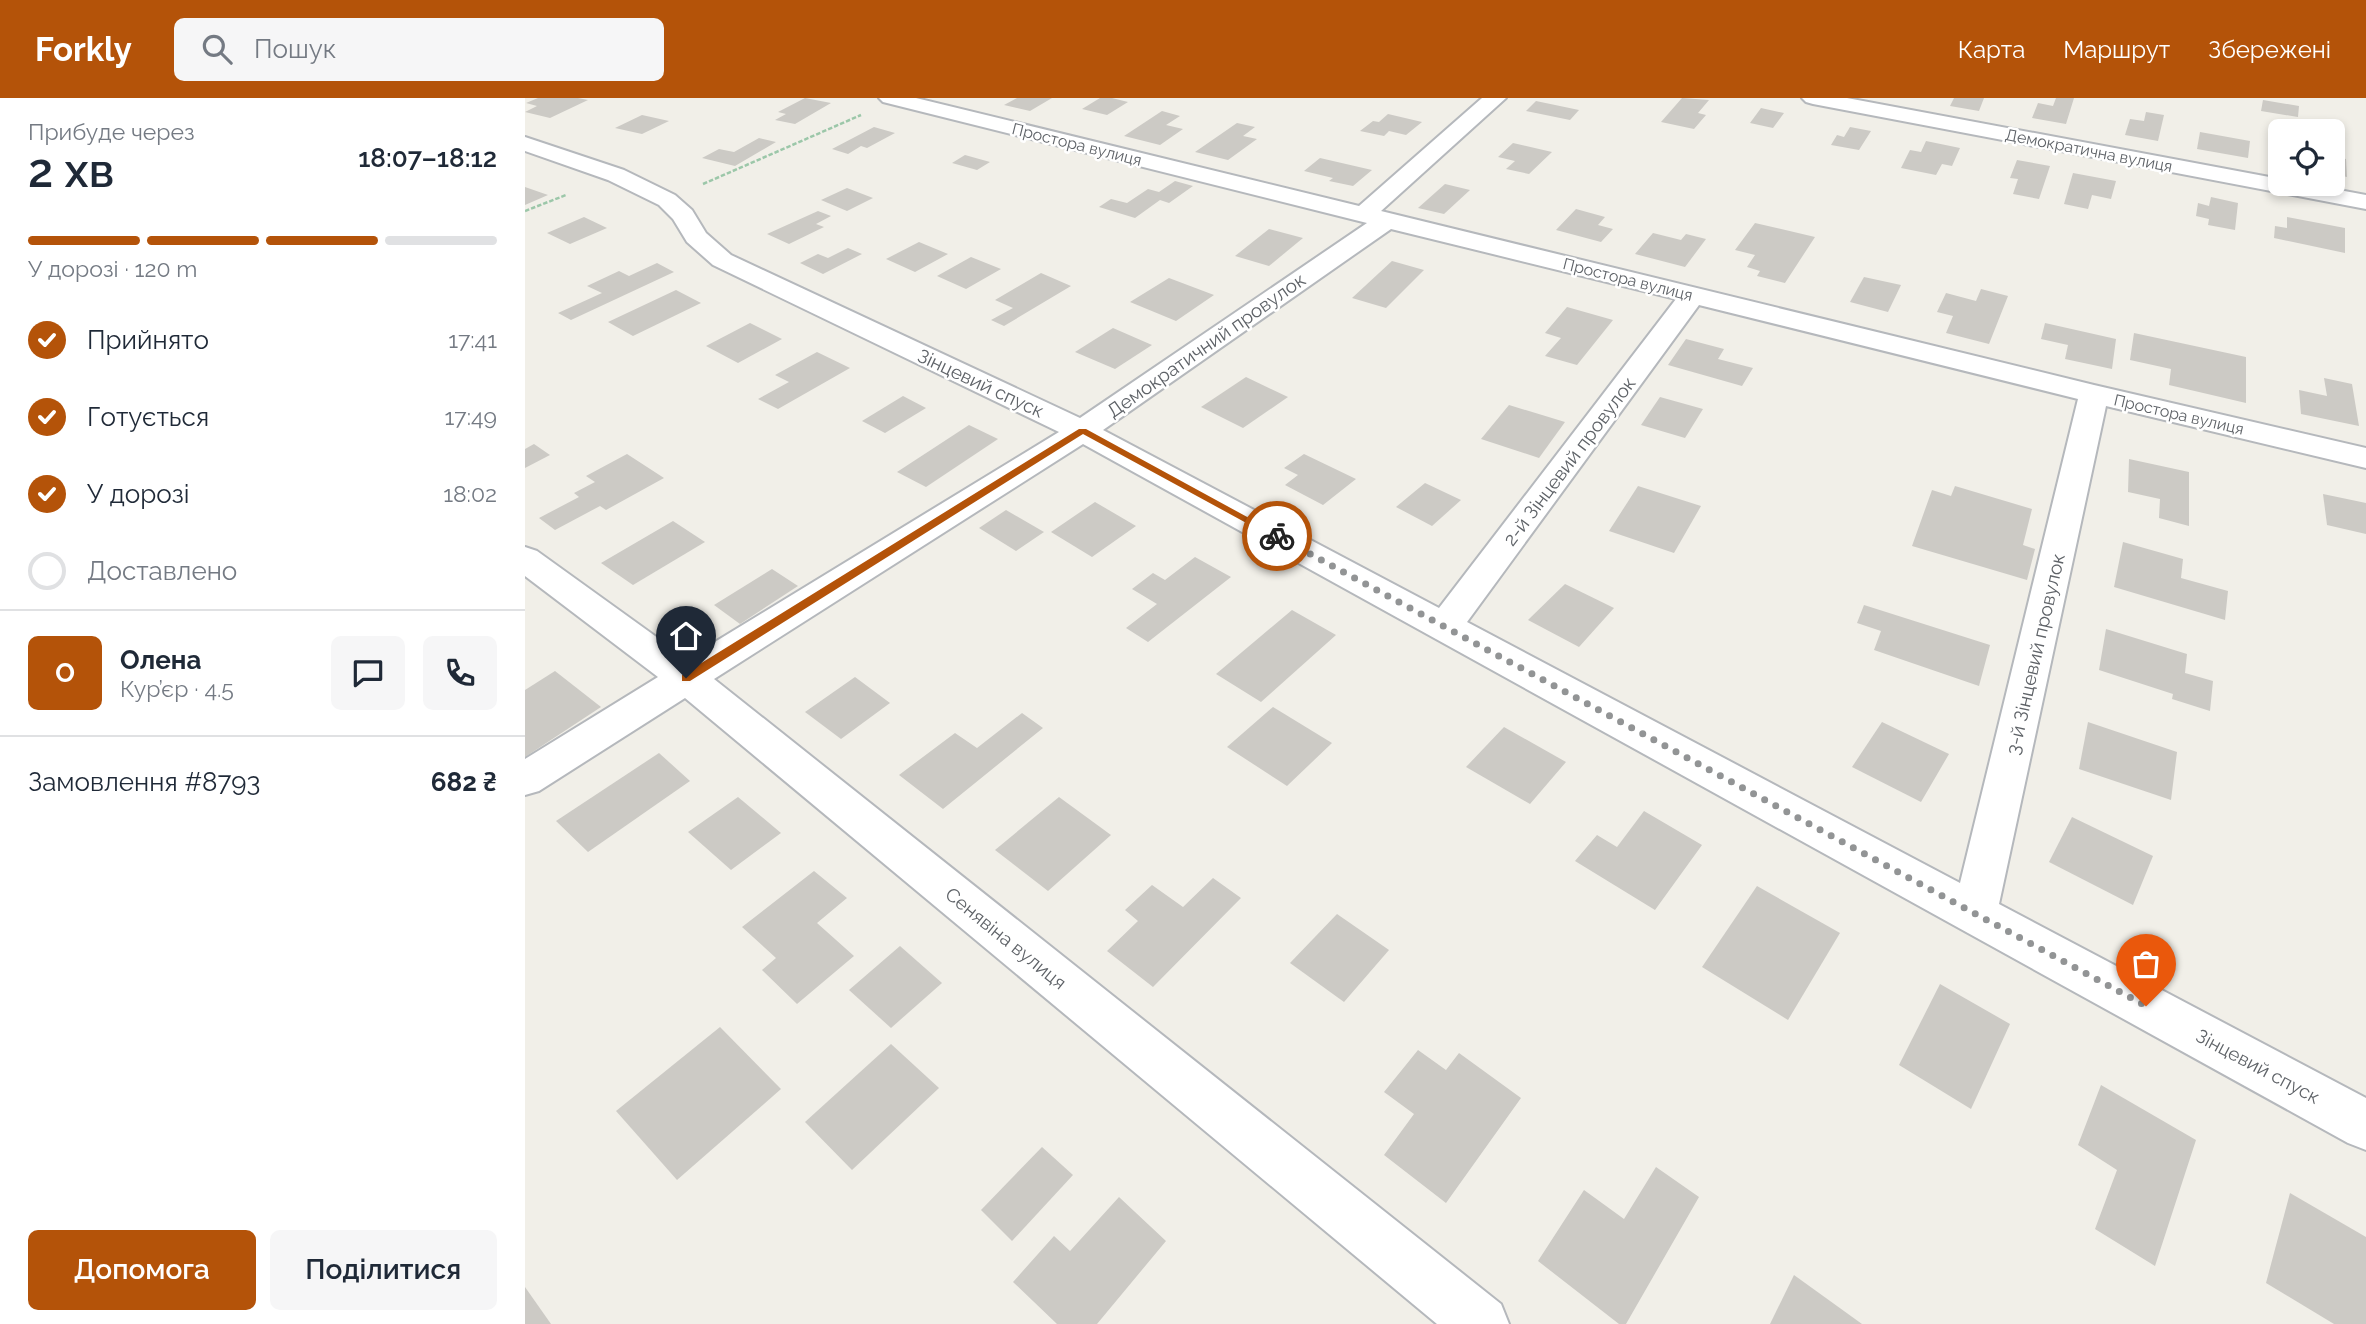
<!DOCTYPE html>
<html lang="uk">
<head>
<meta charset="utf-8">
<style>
	:root { --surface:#fff; --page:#f6f6f7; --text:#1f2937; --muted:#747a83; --line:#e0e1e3; --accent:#b45309 }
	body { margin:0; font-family:Raleway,sans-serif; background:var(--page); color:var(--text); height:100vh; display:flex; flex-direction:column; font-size:26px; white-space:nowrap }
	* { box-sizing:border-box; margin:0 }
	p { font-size:23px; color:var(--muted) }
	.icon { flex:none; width:38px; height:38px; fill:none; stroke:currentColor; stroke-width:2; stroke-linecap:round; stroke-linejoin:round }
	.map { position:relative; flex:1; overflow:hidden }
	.sheet { display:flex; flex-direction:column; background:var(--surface); width:525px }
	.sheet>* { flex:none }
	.buttons { position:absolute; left:1743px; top:21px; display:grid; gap:14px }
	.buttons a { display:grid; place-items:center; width:77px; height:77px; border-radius:10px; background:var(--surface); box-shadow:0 4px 10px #0003; font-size:35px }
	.pin { position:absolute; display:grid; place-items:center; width:60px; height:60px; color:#fff; margin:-72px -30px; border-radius:50% 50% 50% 0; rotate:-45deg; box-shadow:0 0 7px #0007 }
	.pin .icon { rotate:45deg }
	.courier { position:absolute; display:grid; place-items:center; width:70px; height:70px; margin:-35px; border:5px solid #b45309; border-radius:50%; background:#fff; color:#222; box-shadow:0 2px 9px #0007 }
	.head em { font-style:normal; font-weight:600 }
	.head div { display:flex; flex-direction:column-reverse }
	.head { display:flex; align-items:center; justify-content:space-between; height:119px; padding:0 28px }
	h1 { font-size:46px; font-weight:600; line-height:52px }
	.bar { display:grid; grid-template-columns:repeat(4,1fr); gap:10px 7px; align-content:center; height:84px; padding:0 28px }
	.bar i { height:9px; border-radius:5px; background:var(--line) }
	.bar .selected { background:var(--accent) }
	.bar p { grid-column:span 4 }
	.line { display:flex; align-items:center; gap:18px; padding:0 28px; border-top:2px solid var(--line) }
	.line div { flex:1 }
	.round { display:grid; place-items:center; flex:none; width:74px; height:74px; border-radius:10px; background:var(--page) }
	ol { padding:0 28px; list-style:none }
	li { display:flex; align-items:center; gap:21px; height:77px }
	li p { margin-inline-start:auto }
	li .icon { padding:7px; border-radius:50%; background:var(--accent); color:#fff; stroke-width:4 }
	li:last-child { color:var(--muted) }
	li i { width:38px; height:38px; border:4px solid var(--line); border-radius:50% }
	.button { display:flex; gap:14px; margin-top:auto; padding:14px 28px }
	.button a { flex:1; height:80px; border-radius:10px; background:var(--accent); color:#fff; font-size:28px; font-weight:600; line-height:80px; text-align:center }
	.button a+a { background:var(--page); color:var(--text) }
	header { display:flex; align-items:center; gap:42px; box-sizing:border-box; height:98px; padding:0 35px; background:var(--accent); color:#fff }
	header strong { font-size:33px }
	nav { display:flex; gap:38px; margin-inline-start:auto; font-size:24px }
	.search { width:490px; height:63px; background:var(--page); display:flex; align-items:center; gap:18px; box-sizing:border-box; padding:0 24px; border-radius:10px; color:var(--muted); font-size:26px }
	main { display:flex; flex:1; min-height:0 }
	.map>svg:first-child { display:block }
	.building { fill:#cccac5 }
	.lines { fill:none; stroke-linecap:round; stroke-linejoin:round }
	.minor-casing { stroke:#b5b8bc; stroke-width:4 }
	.path { stroke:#9cc7a9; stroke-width:2.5; stroke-dasharray:4.5 2; stroke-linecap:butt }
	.minor { fill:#fff; fill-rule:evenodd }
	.route { fill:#b45309 }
	.done { stroke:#929495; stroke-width:7; stroke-dasharray:0 12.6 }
	.labels { text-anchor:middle; stroke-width:5; stroke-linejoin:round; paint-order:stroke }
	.far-street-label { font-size:16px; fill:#5f6368; stroke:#fff }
	.street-label { font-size:19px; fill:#5f6368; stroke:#fff }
</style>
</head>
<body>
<header>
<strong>Forkly</strong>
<div class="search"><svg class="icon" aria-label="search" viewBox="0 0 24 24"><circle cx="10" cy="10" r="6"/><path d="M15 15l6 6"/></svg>Пошук</div>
<nav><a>Карта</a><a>Маршрут</a><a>Збережені</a></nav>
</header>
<main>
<section class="sheet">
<div class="head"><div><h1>2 хв</h1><p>Прибуде через</p></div><em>18:07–18:12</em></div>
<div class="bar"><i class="selected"></i><i class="selected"></i><i class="selected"></i><i></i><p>У дорозі · 120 m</p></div>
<ol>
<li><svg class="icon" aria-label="check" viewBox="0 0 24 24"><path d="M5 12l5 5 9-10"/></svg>Прийнято<p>17:41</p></li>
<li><svg class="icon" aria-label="check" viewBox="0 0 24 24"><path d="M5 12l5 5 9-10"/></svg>Готується<p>17:49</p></li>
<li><svg class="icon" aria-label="check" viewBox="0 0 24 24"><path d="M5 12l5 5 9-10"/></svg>У дорозі<p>18:02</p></li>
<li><i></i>Доставлено</li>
</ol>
<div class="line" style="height:126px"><b class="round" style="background:var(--accent);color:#fff">О</b><div><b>Олена</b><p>Кур’єр · 4.5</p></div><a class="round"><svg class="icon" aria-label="chat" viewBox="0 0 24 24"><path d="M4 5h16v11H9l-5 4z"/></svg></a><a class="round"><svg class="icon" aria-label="phone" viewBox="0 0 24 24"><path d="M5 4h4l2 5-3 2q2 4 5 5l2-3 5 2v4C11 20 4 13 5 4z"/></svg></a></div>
<div class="line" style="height:91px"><div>Замовлення #8793</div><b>682 ₴</b></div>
<div class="button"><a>Допомога</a><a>Поділитися</a></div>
</section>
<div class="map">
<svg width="1841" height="1226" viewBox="0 0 1841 1226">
	<rect width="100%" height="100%" fill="#f1efe8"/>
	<g class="building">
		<path d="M13,0H53L63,2L25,20L0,14L12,8L1,5Z"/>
		<path d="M280,0L306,5L270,26L250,22L261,16L253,14Z"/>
		<path d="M492,0H527L505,13L479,7Z"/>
		<path d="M575,0H587L603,4L582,17L557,11Z"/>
		<path d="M1157,0L1184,2L1173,15L1181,17L1169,31L1136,24Z"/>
		<path d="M1429,0H1459L1454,13L1425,8Z"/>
		<path d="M1531,0H1549L1541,26L1507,20L1513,5L1528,8Z"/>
		<path d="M1738,2L1774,8L1773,19L1736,13Z"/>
		<path d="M1011,3L1054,12L1045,22L1001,13Z"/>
		<path d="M1236,10L1259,15L1248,30L1225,25Z"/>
		<path d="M637,13L655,18L641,27L658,31L635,47L599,38Z"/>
		<path d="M1621,14L1639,17L1633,43L1600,37L1605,21L1619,23Z"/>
		<path d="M863,16L897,24L881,37L864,33L859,38L835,33L848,23L854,24Z"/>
		<path d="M117,17L144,23L117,36L90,30Z"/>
		<path d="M712,25L730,29L718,38L732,41L703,62L670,54Z"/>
		<path d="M349,29L370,35L342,50L336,48L323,56L307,51Z"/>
		<path d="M1325,29L1346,33L1334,52L1306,47L1312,37L1319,39Z"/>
		<path d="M1675,34L1725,43L1723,60L1672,51Z"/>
		<path d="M234,40L251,44L210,68L177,60L194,51L209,54Z"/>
		<path d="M1401,43L1435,50L1427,68L1417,66L1411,77L1376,70L1385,52L1396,54Z"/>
		<path d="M988,45L1027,54L1004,76L981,71L990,63L973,59Z"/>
		<path d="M440,57L465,64L452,72L427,65Z"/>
		<path d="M1808,58L1821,61L1822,79L1808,76Z"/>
		<path d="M795,60L847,72L828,88L804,83L808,80L779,73Z"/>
		<path d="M1492,62L1525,68L1514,101L1488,96L1493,81L1485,80Z"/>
		<path d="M1548,75L1591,83L1586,101L1567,97L1563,111L1539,106Z"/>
		<path d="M650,83L668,88L644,105L635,102L610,120L574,109L586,101L602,105L623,91L634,94Z"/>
		<path d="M920,86L945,92L919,116L893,110Z"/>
		<path d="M0,89L23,97L0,107Z"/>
		<path d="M322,90L348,100L322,113L296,102Z"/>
		<path d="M1686,99L1713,105L1710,132L1683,127L1684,121L1671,118L1673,105L1684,108Z"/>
		<path d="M1051,111L1080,119L1073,127L1088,131L1076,144L1031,132Z"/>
		<path d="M293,113L306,118L291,126L299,129L264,146L242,136Z"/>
		<path d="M59,119L82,130L45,146L22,135Z"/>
		<path d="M1762,119L1820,130V155L1749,140L1750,128L1762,130Z"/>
		<path d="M1230,125L1290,139L1260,185L1232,178L1235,173L1222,169L1230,157L1210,152Z"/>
		<path d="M744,131L778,140L744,168L710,158Z"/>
		<path d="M1128,135L1156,142L1161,136L1181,141L1160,169L1110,156Z"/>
		<path d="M394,144L423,156L390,174L361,161Z"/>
		<path d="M323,150L337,156L298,176L275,165L293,156L303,160Z"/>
		<path d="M446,159L476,171L441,191L412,178Z"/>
		<path d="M867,163L899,172L861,210L827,200Z"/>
		<path d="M132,165L149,174L46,222L33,215L77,195L62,188L94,173L104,178Z"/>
		<path d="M516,175L546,188L479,228L466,222L488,210L470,202Z"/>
		<path d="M1339,179L1376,187L1363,214L1325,204Z"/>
		<path d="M644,180L689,197L651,223L605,204Z"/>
		<path d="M1456,191L1483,198L1464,246L1421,235L1428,218L1412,214L1421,195L1451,203Z"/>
		<path d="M151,192L176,205L108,238L83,224Z"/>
		<path d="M1042,209L1088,222L1052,267L1020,258L1036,240L1020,235Z"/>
		<path d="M225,225L257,241L213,265L181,248Z"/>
		<path d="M1520,225L1591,241L1587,271L1540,261L1543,247L1516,241Z"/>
		<path d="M588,230L627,247L590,271L550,254Z"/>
		<path d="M1609,235L1721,259V305L1644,287L1646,271L1605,262Z"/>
		<path d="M1161,241L1199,251L1193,261L1228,270L1217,288L1143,267Z"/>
		<path d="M292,254L325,270L253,311L233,301L264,284L250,277Z"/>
		<path d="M721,279L763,299L718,330L676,309Z"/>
		<path d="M1799,280L1827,286L1834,328L1776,316L1774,292L1802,298Z"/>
		<path d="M378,298L401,310L360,335L337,323Z"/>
		<path d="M1135,299L1178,311L1160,340L1116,327Z"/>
		<path d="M984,307L1040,324L1014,360L956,341Z"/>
		<path d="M444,327L473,341L401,389L372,374Z"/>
		<path d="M9,346L25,357L0,370V351Z"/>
		<path d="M102,356L139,380L81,412L75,408L30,432L14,420L54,399L49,395L70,384L61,378Z"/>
		<path d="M779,356L831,381L798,407L760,387L773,377L759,370Z"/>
		<path d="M1604,361L1664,374V428L1634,420L1635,401L1603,394Z"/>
		<path d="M900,385L936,402L907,428L871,409Z"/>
		<path d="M1113,388L1176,408L1149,455L1084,433Z"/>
		<path d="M1430,388L1507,411L1498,447L1510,451L1502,482L1387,448L1407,392L1426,398Z"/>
		<path d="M1798,396L1841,405V436L1802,427Z"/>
		<path d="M570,404L611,428L567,459L526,434Z"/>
		<path d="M481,412L519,434L491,453L454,430Z"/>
		<path d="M148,423L180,444L108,487L76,465Z"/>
		<path d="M1598,444L1658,461L1656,480L1703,493L1700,522L1589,489Z"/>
		<path d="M670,459L706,479L623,544L601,530L632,506L607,491L628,475L640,482Z"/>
		<path d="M247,471L273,488L215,526L189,507Z"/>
		<path d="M1040,486L1089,510L1054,549L1003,522Z"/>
		<path d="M1339,507L1465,547L1454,588L1349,552L1356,533L1332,525Z"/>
		<path d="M767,512L811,537L736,604L691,576Z"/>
		<path d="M1581,531L1662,556L1660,575L1688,583L1685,613L1647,601L1648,596L1574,572Z"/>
		<path d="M30,573L76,609L0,659V592Z"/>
		<path d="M330,579L365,605L316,641L280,614Z"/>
		<path d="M748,609L807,645L762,688L702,649Z"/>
		<path d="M497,615L518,630L418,711L374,677L430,635L452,650Z"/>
		<path d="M1357,624L1424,656L1396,704L1327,669Z"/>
		<path d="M1563,624L1652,654L1646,702L1554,671Z"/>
		<path d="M979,629L1041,664L1005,706L941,669Z"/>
		<path d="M134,655L165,683L63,754L31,723Z"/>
		<path d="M213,699L256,735L206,772L163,734Z"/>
		<path d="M534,699L586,737L523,793L470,752Z"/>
		<path d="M1119,713L1177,747L1130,812L1050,763L1072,737L1092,749Z"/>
		<path d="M1547,719L1628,758L1608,807L1524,764Z"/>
		<path d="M289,773L322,800L292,825L329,858L272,906L237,872L251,860L217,829Z"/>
		<path d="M688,780L716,800L628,889L582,853L613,823L600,812L627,787L658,809Z"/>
		<path d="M1232,788L1315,835L1263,922L1177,869Z"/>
		<path d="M812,816L864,852L819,904L765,865Z"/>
		<path d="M375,848L417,885L366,930L324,892Z"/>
		<path d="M1415,886L1485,926L1446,1011L1374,967Z"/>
		<path d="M195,929L256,991L152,1082L91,1013Z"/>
		<path d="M366,946L414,990L327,1072L280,1024Z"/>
		<path d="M893,952L921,972L934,955L996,1000L921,1105L859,1057L889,1016L859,994Z"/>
		<path d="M1576,987L1671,1042L1630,1168L1570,1131L1592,1072L1553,1047Z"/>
		<path d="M517,1049L548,1077L487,1143L456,1112Z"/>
		<path d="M1131,1069L1174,1099L1101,1226H1094L1013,1163L1059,1092L1099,1121Z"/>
		<path d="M1765,1095L1841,1139V1226H1809L1741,1185Z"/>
		<path d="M594,1099L641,1143L572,1226H532L488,1184L529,1138L545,1153Z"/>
		<path d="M1269,1177L1337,1226H1245Z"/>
		<path d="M0,1189L26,1226H0Z"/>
	</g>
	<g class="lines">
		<g class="minor-casing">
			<g id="minor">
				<path d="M354,0H391L834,108L957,0H981L856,113L1569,287L1841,350V370L1581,308L1474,806L1841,1000V1052L1823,1045L558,346L189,581L976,1206L984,1226H912L160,600L14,693L0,697V661L133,579L0,478V449L12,453L162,561L534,334L188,167L162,144L148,121L134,107L83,82L0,53V39L99,72L150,97L167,112L181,135L206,157L555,320L842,125L358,4ZM866,131L1151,201L914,510L578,332ZM1174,207L1553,301L1435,785L942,524Z"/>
				<path d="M1277,0H1322L1755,81V86H1782L1841,97V111L1288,6L1281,4Z"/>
			</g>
		</g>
		<g class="path">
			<path d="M178,86L336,17"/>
			<path d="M0,113L41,97"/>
		</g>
		<use href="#minor" class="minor"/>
	</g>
	<path class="route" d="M554,331H561L757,438L749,440L558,336L165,583H157V577Z"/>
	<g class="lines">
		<path class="done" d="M752,438L1621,908"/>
	</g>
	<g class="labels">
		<g class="far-street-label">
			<text transform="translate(552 46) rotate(14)" y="6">Простора вулиця</text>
			<text transform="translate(1564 52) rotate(11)" y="6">Демократична вулиця</text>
			<text transform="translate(1103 181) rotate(14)" y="6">Простора вулиця</text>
			<text transform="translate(1654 316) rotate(13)" y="6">Простора вулиця</text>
		</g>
		<g class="street-label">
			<text transform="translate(681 247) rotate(-35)" y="7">Демократичний провулок</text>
			<text transform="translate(456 285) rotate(25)" y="7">Зінцевий спуск</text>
			<text transform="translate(1044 363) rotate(-53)" y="7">2-й Зінцевий провулок</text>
			<text transform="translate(1510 556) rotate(-77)" y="7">3-й Зінцевий провулок</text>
			<text transform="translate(481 840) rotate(39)" y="7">Сенявіна вулиця</text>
			<text transform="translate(1733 968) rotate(28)" y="7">Зінцевий спуск</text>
		</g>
	</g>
</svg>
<div class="buttons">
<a><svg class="icon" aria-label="locate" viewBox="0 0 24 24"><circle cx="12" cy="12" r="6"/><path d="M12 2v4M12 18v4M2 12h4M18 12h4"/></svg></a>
</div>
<div class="pin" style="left:1621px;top:908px;background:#ea580c"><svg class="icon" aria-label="bag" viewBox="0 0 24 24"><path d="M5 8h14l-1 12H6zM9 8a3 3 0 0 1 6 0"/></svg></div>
<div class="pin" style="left:161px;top:580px;background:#1f2937"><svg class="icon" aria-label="home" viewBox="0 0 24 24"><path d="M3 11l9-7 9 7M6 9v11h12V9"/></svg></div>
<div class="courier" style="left:752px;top:438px"><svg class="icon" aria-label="bike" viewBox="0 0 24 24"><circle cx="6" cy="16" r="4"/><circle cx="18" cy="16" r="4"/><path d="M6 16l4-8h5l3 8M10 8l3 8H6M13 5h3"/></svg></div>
</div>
</main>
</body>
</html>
